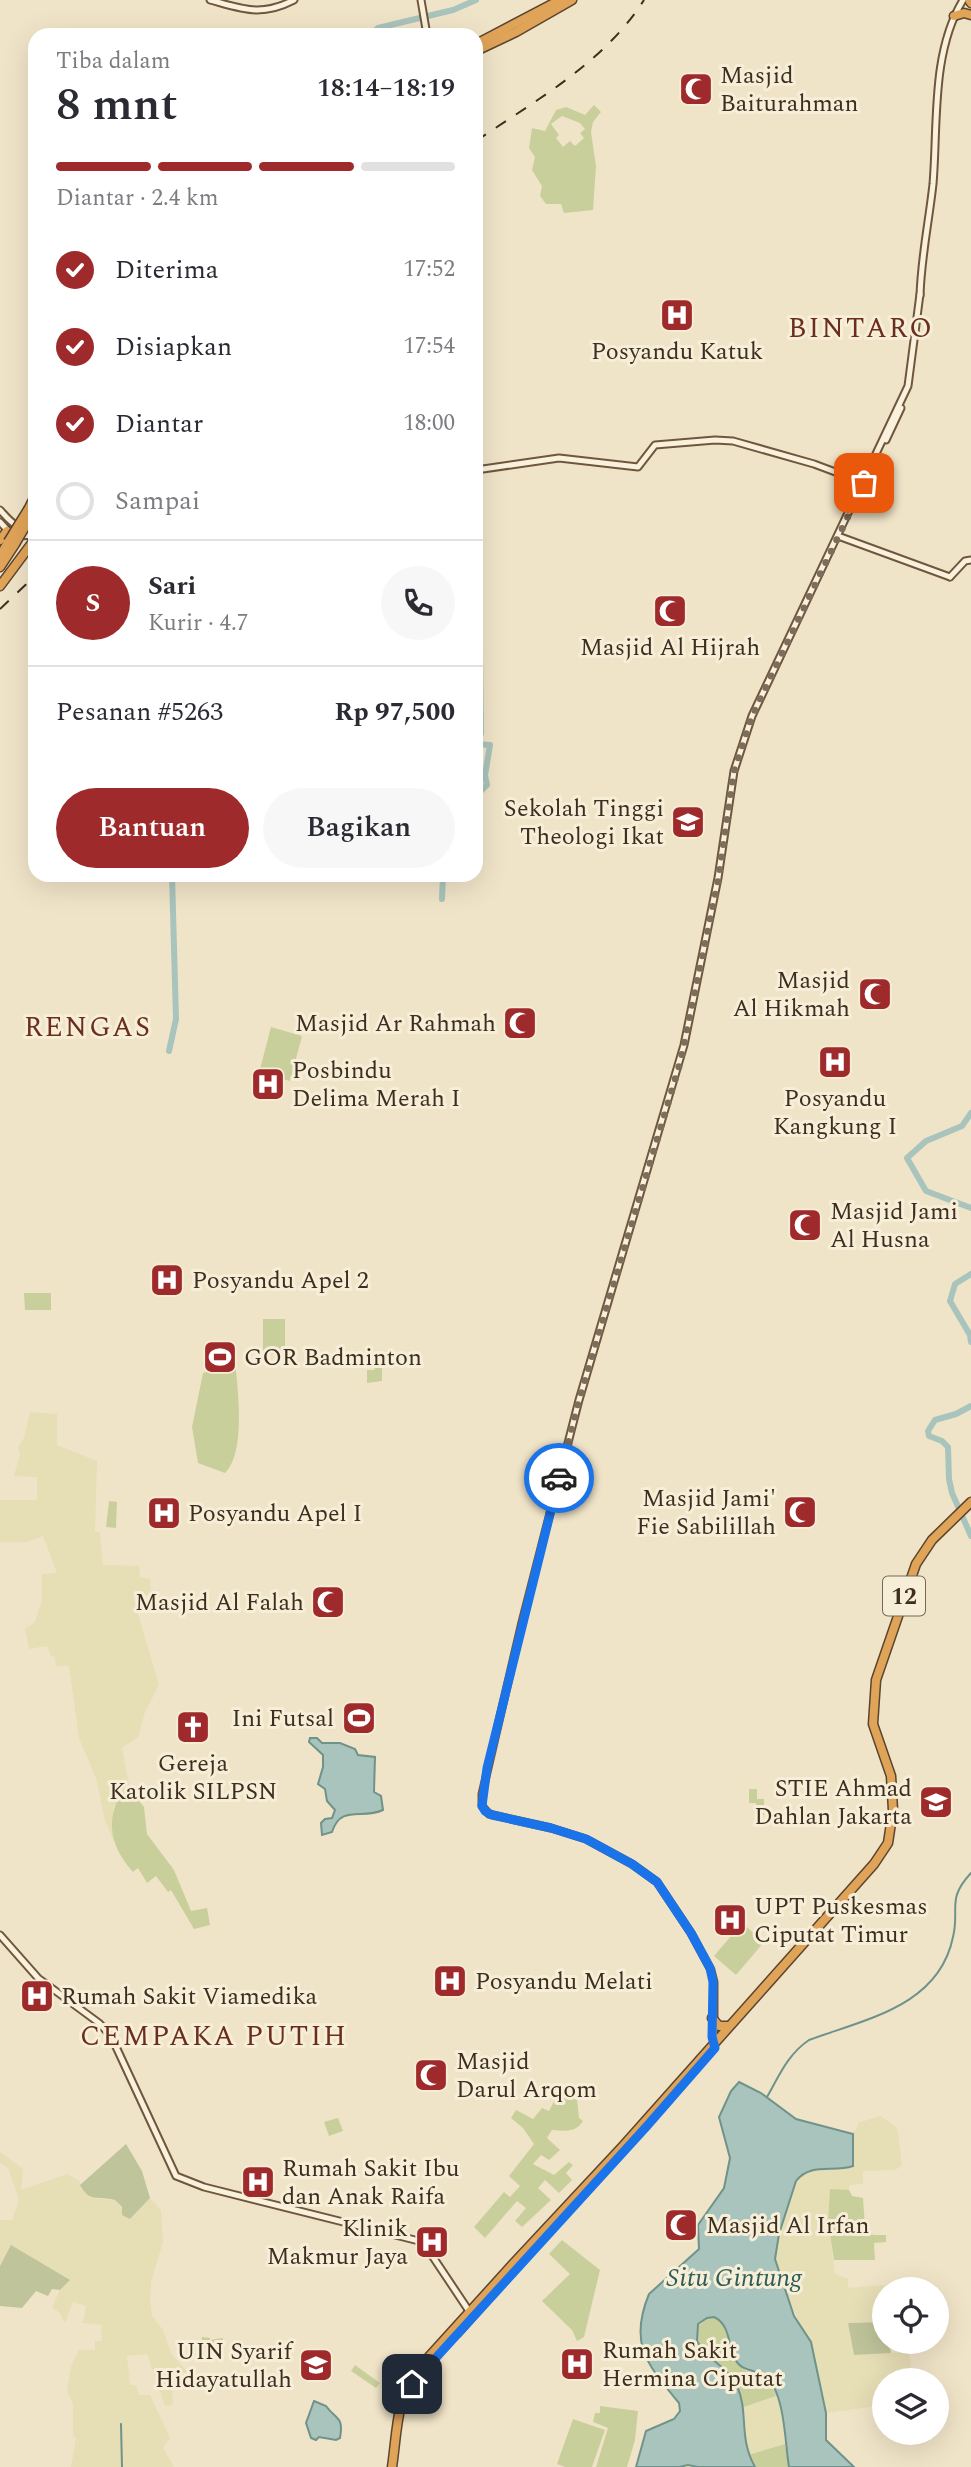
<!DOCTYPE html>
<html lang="id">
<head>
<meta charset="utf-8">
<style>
	:root { --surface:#fff; --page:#f7f7f7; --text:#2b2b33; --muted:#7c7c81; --line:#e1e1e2; --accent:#9e2a2b }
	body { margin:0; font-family:Spectral,serif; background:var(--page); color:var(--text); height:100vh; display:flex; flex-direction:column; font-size:26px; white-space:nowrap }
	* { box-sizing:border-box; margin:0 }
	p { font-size:23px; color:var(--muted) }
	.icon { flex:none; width:38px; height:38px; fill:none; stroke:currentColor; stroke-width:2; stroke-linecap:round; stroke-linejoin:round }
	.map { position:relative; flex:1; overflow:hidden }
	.details { position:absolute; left:28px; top:28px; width:455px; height:854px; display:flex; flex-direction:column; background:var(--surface); border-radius:21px; box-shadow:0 7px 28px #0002 }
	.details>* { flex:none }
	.buttons { position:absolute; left:872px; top:2277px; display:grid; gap:14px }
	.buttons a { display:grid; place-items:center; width:77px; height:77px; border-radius:50%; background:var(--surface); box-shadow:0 7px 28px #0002; font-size:35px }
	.pin { position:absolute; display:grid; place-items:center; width:60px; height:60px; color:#fff; margin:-30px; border-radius:14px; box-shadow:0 4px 10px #0006 }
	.courier { position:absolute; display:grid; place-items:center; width:70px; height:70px; margin:-35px; border:5px solid #1a73e8; border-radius:50%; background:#fff; color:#222; box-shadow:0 2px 9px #0007 }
	.summary em { font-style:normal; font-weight:600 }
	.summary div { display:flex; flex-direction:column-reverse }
	.summary { display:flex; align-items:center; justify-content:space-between; height:119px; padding:0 28px }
	h1 { font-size:46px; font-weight:600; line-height:52px }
	.bar { display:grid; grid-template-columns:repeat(4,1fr); gap:10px 7px; align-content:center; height:84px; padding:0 28px }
	.bar i { height:9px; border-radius:5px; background:var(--line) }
	.bar .active { background:var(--accent) }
	.bar p { grid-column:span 4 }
	.line { display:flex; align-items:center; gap:18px; padding:0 28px; border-top:2px solid var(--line) }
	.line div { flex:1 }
	.round { display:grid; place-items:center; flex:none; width:74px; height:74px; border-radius:37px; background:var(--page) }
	ol { padding:0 28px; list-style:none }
	li { display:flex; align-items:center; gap:21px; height:77px }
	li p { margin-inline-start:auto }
	li .icon { padding:7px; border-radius:50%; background:var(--accent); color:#fff; stroke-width:4 }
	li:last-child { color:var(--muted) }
	li i { width:38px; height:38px; border:4px solid var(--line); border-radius:50% }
	.cta { display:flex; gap:14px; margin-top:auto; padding:14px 28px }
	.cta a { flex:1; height:80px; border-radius:42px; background:var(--accent); color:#fff; font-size:28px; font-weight:600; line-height:80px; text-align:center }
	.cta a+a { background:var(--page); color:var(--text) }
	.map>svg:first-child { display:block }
	.farmland { fill:#e6deb5 }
	.green { fill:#c9cf9b; fill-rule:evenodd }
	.cemetery { fill:#bfc49a }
	.water { fill:#a9c4bc; stroke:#6f938a; stroke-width:2 }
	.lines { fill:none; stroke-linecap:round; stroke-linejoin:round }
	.stream { stroke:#6f938a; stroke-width:2 }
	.river { stroke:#a9c4bc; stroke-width:6 }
	.secondary-casing { stroke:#6f573f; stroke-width:9 }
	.highway-casing { stroke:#5b4430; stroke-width:11 }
	.secondary { stroke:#faf1dc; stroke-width:5 }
	.highway { stroke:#e0a458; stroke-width:8 }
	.rail { stroke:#3d2e20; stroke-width:2; stroke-dasharray:12 12; stroke-linecap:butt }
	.highway-bridge-casing { stroke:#5b4430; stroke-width:11; stroke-linecap:butt }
	.highway-bridge { stroke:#e0a458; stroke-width:8 }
	.done { stroke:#7c6e5b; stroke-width:7; stroke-dasharray:0 12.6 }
	.route { stroke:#1a73e8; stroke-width:9 }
	.labels { text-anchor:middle; stroke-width:6; stroke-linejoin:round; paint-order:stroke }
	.shield { fill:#f7eed8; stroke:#756857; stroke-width:2 }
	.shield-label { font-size:23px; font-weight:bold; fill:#3d2e20 }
	.poi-label { font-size:24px; fill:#3d2e20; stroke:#f7eed8; text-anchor:start }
	.water-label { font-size:26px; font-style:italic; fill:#2f5d5a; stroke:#f7eed8 }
	.quarter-label { font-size:28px; letter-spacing:2px; fill:#6b2e1e; stroke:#f7eed8 }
</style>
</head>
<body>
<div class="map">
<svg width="971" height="2467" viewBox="0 0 971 2467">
	<rect width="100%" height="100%" fill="#f0e4c8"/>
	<g class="farmland">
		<path d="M30,1412L57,1414V1445L97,1461L95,1531L100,1533L103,1565L139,1566L140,1577L150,1579L151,1594L133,1597L159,1685L145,1712L138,1737L122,1748L130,1790L120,1794L113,1808L114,1842L105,1820L96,1778L79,1738L69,1666H56L55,1657L51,1656L47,1646L29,1649L25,1629L35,1622L42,1600V1574L57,1573L43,1536L26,1542H0V1500H37V1477L14,1476L20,1454L18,1448L24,1438Z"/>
		<path d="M880,2116L895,2126L898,2132L902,2165L895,2170L863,2171V2184L850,2185L849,2190H830L828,2222L835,2274L848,2279V2288L884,2285V2321L848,2323L854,2355L909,2352L913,2380H884V2405L826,2413L816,2371L800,2324L785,2291L775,2259L777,2243L792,2191L800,2176L815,2169H844L853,2134L851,2133L857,2129L858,2123Z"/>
		<path d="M0,2152L23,2169L21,2190L67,2174L78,2180L91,2198L115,2200L130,2219L150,2198L161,2210L163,2242L151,2282L150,2300L152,2316L163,2330L171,2353L187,2372L171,2375L173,2405L165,2406L147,2354L127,2356L130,2385H136L139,2395H150L170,2438L163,2448L174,2467H71L76,2438L73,2436V2404L67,2390L71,2367L79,2350H95V2341H102L101,2325L83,2323L86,2306L73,2302L65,2323L59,2312L52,2308L60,2290L69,2281L11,2246L0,2266V2220H12L19,2200L8,2168L0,2163Z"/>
		<path d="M776,2396L781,2409L785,2444L748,2455L743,2433L741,2408Z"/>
	</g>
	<g class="green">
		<path d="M594,105L601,112L593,122L591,132L596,166L593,210L564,213L561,204H546L540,196L542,186L532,170L535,157L529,148L532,128L545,131L556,110L566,107L585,115ZM562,116L580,123L585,129L580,133L584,138L575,146L570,141L563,147L556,138L559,135L551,124Z"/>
		<path d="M271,1027L302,1036L290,1081L259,1073Z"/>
		<path d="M24,1293H51V1310H25Z"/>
		<rect x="263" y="1319" width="22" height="35"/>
		<path d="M232,1362H235C238,1389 246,1453 225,1473L198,1463L192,1427L203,1373L222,1367L229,1368Z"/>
		<path d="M375,1368H382V1381L367,1383V1370H374Z"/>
		<path d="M109,1501L117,1502L116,1528L106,1527Z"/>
		<path d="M749,1789H757V1799H764V1815H756V1803H749Z"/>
		<path d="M130,1790L144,1807L147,1834L174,1870L191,1911L207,1908L210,1925L194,1929L171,1890L168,1892L156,1876L147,1883L138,1868L133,1872C112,1848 105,1824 120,1794Z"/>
		<path d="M742,1923L764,1942L736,1975L714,1956Z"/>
		<path d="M561,2088L576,2089L579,2118L583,2121C575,2133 566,2131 552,2130L547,2138L560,2150L549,2160L541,2155L533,2164L554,2175L569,2162L573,2165L566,2173L572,2180L559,2193L545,2180L538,2188L551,2200L522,2227L515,2221L526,2208L517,2201L485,2238L474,2227L504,2192L510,2197L520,2186L509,2176L534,2144L523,2128L511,2118L516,2110L533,2119L542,2108L549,2111Z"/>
		<path d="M338,2118L343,2131L329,2136L324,2122Z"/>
		<path d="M830,2189L849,2190L852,2196L863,2198L865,2226L873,2235H886V2242L874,2243L875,2260H834L828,2222Z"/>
		<path d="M562,2240L600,2270L584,2337L577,2341L572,2330L542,2301L570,2274L549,2254Z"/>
		<path d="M708,2318L714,2317L721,2321C729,2335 729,2352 739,2365C751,2380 763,2362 776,2396L741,2408C736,2375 718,2368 698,2343L697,2327Z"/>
		<path d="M202,2337L210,2338V2340L223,2338V2351L210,2350L201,2345Z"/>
		<path d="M355,2365L380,2383L376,2388L351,2371Z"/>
		<path d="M600,2406L638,2411L635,2440L627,2467H596L608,2428L593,2422L595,2413H600Z"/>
		<path d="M573,2419L605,2430L592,2467H565L557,2464Z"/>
		<path d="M785,2444L789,2467H755L748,2455Z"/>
	</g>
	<g class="cemetery">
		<path d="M126,2144L142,2171L150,2198L130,2219L122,2215V2207L115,2200C97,2195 91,2204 80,2185Z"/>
		<path d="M11,2245L70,2280L60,2290L52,2289L48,2296L36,2291L22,2308L0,2306V2266Z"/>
		<path d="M882,2322L884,2342H889L891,2353L854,2355L848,2323Z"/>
	</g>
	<g class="water">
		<path d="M310,1738H317L322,1743H340L355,1749L358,1755L375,1757L374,1792L381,1796L383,1810C362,1820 341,1804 332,1832L322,1835L321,1823L325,1819L332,1818L335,1810L327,1801L325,1789L318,1784L323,1767V1755L309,1742Z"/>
		<path d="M739,2082L761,2093L796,2119L853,2134V2166C833,2173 811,2162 796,2181L779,2234L775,2259L794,2316L811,2342L826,2413V2440L854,2467H789C785,2444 785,2394 767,2378C756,2368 742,2373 735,2359C728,2345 730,2324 714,2317L707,2318L698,2324L697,2341C706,2359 729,2368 737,2386C749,2412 738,2437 755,2467H698L688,2465L679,2467H636L646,2431L674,2419L680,2411L679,2403C648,2365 628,2345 649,2294L699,2249L698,2225L724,2188L730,2158L719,2117L731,2091Z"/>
		<path d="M314,2401L326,2406C336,2420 344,2416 340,2438L336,2440L319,2437L316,2440L311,2438L306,2423Z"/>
	</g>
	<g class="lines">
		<g class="stream">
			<path d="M767,2097C779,2076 788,2054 809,2040C866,2019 939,2006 953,1937C960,1908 946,1900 971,1873"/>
			<path d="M121,2424L122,2467"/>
		</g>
		<g class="river">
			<path d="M370,35L378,28L453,10L476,0"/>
			<path d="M476,735L481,734L480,648"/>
			<path d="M476,744L490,745L485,775L487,785L479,793L476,806"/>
			<path d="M442,899L443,875"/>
			<path d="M169,1051L176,1019L172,875"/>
			<path d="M971,1113L962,1126L926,1141L907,1158L926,1191L971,1208"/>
			<path d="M971,1274L955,1284L950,1301L970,1335L971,1342"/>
			<path d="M971,1406L956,1414L935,1420L928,1431L929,1436L942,1441L948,1447L949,1479L952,1493L971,1536"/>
		</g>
		<g class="secondary-casing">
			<g id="secondary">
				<path d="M210,0C243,9 261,17 294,0"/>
				<path d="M421,0L427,35"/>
				<path d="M920,296C921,258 929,221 933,184C938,124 931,53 963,0"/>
				<path d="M886,440L901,408"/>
				<path d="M476,470L559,458L638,467L655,445L715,440L733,441L814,464L862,482"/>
				<path d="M0,510C11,522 17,531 35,527"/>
				<path d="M0,522L10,533"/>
				<path d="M19,536L35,535"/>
				<path d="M838,536L950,577"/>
				<path d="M950,577L965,561L971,560"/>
				<path d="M0,1935L38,1978L99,2023L111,2036L176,2176L204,2187L419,2241L425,2245L469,2311"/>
				<path d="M714,2046V1982L711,1970L691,1933L657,1882L632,1864L586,1839L551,1828L489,1814L482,1806V1794L522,1622L579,1400L684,1045L718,878L734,771L752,716L908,386L920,294"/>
			</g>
		</g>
		<g class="highway-casing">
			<g id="highway">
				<path d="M969,0L971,3"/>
				<path d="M954,16L964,13L971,15"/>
				<path d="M476,44L560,0"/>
				<path d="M476,51L516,32L572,0"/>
				<path d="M29,508L35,496"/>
				<path d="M0,540L7,531"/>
				<path d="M0,556L8,542"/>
				<path d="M0,567L15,544"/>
				<path d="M0,586L35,539"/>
				<path d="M712,2018L719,2026H729"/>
				<path d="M457,2333L497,2288"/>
				<path d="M392,2467C397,2434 396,2398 417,2370L513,2264L624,2145L874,1864L888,1843L893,1810L891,1776L873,1724L876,1680L916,1564L932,1540L971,1502"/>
			</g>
		</g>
		<use href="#secondary" class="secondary"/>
		<use href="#highway" class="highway"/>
		<g class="rail">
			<path d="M476,141C536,100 604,63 644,0"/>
			<path d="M0,609L35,576"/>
		</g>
		<g class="highway-bridge-casing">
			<g id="highway-bridge">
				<path d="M8,542L29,508"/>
				<path d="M15,544L35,510"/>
			</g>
		</g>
		<use href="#highway-bridge" class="highway-bridge"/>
	</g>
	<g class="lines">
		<path class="done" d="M559,1478L579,1400L680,1063L718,881L734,771L752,716L864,483"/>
		<path class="route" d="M412,2384L647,2126L715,2048L712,2037L713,1982L710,1968L691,1933L657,1882L632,1864L586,1839L551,1828L492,1815L485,1811L482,1806L487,1768L559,1478"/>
	</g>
	<defs>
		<g id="mosque-square" transform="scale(1.75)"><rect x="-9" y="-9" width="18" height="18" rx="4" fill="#9e2a2b" stroke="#f7eed8"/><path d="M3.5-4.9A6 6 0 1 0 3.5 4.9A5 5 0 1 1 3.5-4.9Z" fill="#fff"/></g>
		<g id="hospital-square" transform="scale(1.75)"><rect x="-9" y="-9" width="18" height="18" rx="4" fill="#9e2a2b" stroke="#f7eed8"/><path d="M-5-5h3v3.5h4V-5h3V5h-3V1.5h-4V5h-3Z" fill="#fff"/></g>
		<g id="university-square" transform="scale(1.75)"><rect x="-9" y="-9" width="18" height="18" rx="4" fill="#9e2a2b" stroke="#f7eed8"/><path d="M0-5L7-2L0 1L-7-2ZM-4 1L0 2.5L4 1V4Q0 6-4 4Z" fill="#fff"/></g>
		<g id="stadium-square" transform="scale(1.75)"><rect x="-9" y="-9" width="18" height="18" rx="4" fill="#9e2a2b" stroke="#f7eed8"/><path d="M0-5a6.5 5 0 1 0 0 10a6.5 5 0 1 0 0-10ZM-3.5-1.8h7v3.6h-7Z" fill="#fff"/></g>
		<g id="church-square" transform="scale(1.75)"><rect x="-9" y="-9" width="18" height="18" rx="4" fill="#9e2a2b" stroke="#f7eed8"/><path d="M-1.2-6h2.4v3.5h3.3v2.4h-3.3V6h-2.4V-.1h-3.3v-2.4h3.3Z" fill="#fff"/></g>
	</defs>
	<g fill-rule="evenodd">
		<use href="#mosque-square" x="696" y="89"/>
		<use href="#hospital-square" x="677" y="315"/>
		<use href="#mosque-square" x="670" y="611"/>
		<use href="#university-square" x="688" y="822"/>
		<use href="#mosque-square" x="875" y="994"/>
		<use href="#mosque-square" x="520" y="1023"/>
		<use href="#hospital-square" x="835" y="1062"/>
		<use href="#hospital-square" x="268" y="1084"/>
		<use href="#mosque-square" x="805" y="1225"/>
		<use href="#hospital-square" x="167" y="1280"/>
		<use href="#stadium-square" x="220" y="1357"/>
		<use href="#mosque-square" x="800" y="1512"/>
		<use href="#hospital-square" x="164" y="1513"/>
		<use href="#mosque-square" x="328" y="1602"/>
		<use href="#stadium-square" x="359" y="1718"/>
		<use href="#church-square" x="193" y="1727"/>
		<use href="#university-square" x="936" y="1802"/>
		<use href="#hospital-square" x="730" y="1920"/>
		<use href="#hospital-square" x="450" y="1981"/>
		<use href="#hospital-square" x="37" y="1996"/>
		<use href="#mosque-square" x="431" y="2075"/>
		<use href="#hospital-square" x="258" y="2182"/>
		<use href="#mosque-square" x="681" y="2225"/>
		<use href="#hospital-square" x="432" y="2242"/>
		<use href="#hospital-square" x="577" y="2364"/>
		<use href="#university-square" x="316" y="2365"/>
	</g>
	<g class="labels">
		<rect class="shield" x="883" y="1576.5" width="42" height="39" rx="5"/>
		<g class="shield-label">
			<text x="904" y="1604">12</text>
		</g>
		<g class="poi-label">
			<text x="720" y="83">Masjid<tspan x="720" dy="28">Baiturahman</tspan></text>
			<text x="677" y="359" text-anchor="middle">Posyandu Katuk</text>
			<text x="670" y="655" text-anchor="middle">Masjid Al Hijrah</text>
			<text x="664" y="816" text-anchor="end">Sekolah Tinggi<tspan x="664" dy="28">Theologi Ikat</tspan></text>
			<text x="850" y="988" text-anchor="end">Masjid<tspan x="850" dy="28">Al Hikmah</tspan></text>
			<text x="496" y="1031" text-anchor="end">Masjid Ar Rahmah</text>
			<text x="292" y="1078">Posbindu<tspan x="292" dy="28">Delima Merah I</tspan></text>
			<text x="835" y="1106" text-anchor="middle">Posyandu<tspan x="835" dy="28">Kangkung I</tspan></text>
			<text x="830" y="1219">Masjid Jami<tspan x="830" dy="28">Al Husna</tspan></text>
			<text x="192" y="1288">Posyandu Apel 2</text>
			<text x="244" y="1365">GOR Badminton</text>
			<text x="776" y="1506" text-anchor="end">Masjid Jami'<tspan x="776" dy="28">Fie Sabilillah</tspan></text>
			<text x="188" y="1521">Posyandu Apel I</text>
			<text x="304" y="1610" text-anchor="end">Masjid Al Falah</text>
			<text x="334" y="1726" text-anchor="end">Ini Futsal</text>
			<text x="193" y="1771" text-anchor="middle">Gereja<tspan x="193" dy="28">Katolik SILPSN</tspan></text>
			<text x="912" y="1796" text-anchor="end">STIE Ahmad<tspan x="912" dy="28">Dahlan Jakarta</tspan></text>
			<text x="754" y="1914">UPT Puskesmas<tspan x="754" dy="28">Ciputat Timur</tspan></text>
			<text x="475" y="1989">Posyandu Melati</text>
			<text x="61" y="2004">Rumah Sakit Viamedika</text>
			<text x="456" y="2069">Masjid<tspan x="456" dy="28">Darul Arqom</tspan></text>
			<text x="282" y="2176">Rumah Sakit Ibu<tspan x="282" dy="28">dan Anak Raifa</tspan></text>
			<text x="706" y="2233">Masjid Al Irfan</text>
			<text x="408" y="2236" text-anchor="end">Klinik<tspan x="408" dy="28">Makmur Jaya</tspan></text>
			<text x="602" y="2358">Rumah Sakit<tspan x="602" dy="28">Hermina Ciputat</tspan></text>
			<text x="292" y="2359" text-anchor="end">UIN Syarif<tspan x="292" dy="28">Hidayatullah</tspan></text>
		</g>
		<g class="water-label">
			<text x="734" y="2286">Situ Gintung</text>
		</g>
		<g class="quarter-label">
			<text x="861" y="337">BINTARO</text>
			<text x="88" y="1036">RENGAS</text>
			<text x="214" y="2045">CEMPAKA PUTIH</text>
		</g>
	</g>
</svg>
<div class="buttons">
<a><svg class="icon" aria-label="locate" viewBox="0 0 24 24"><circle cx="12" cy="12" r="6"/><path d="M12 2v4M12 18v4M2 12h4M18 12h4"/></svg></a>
<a><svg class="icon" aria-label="layers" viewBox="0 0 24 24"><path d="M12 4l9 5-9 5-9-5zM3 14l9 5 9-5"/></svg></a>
</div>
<div class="pin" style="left:864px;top:483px;background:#ea580c"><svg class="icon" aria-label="bag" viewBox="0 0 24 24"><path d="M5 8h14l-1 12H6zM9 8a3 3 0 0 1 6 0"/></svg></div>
<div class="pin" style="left:412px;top:2384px;background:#1f2937"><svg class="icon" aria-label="home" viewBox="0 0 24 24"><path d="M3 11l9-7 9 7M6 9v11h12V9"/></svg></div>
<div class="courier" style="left:559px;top:1478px"><svg class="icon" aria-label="car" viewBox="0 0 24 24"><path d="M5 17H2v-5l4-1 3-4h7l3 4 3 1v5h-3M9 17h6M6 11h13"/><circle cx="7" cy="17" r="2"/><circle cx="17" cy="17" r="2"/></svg></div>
<section class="details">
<div class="summary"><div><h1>8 mnt</h1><p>Tiba dalam</p></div><em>18:14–18:19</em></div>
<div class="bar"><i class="active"></i><i class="active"></i><i class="active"></i><i></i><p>Diantar · 2.4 km</p></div>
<ol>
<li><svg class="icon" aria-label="check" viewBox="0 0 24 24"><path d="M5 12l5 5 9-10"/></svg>Diterima<p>17:52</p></li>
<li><svg class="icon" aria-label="check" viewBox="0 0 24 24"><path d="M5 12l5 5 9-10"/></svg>Disiapkan<p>17:54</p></li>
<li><svg class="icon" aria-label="check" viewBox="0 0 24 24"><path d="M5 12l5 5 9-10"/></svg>Diantar<p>18:00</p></li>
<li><i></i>Sampai</li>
</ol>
<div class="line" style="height:126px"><b class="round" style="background:var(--accent);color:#fff">S</b><div><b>Sari</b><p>Kurir · 4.7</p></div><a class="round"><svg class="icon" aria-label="phone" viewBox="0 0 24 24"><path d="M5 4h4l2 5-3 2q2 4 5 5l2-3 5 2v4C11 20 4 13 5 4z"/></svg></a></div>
<div class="line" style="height:91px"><div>Pesanan #5263</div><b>Rp 97,500</b></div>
<div class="cta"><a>Bantuan</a><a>Bagikan</a></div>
</section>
</div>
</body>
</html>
